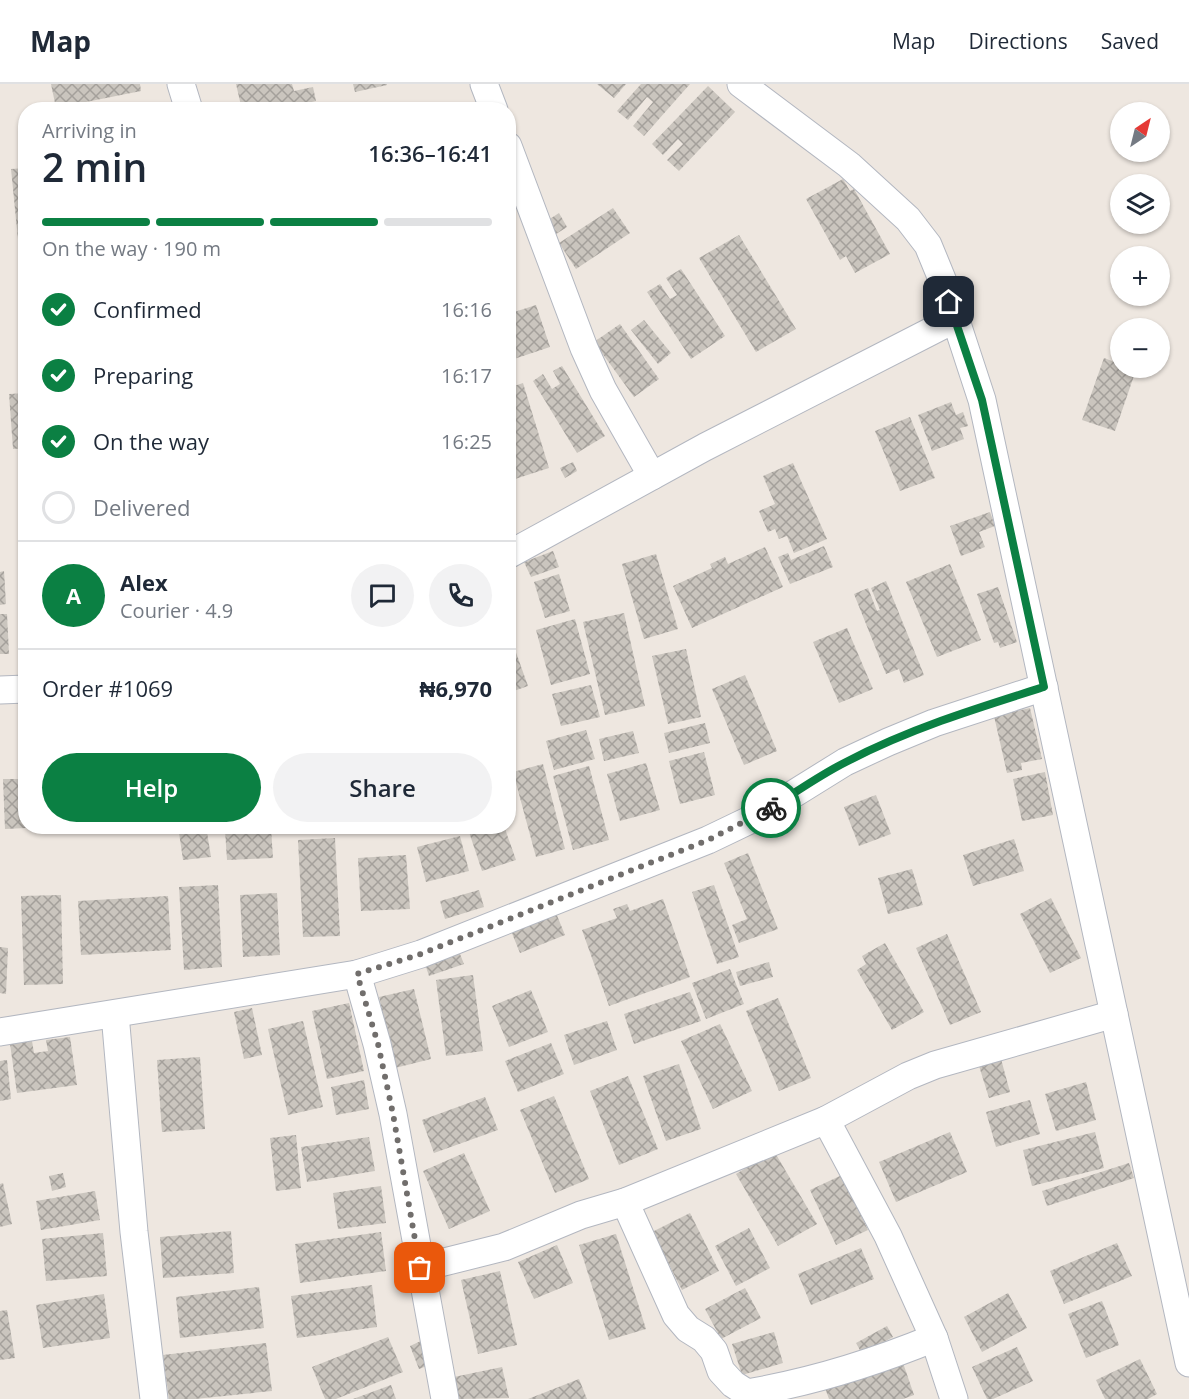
<!DOCTYPE html>
<html lang="en">
<head>
<meta charset="utf-8">
<style>
	:root { --surface:#fff; --page:#f2f2f3; --text:#1f2937; --muted:#747a83; --line:#e0e1e3; --accent:#0b8043 }
	body { margin:0; font-family:"Open Sans",sans-serif; background:var(--page); color:var(--text); height:100vh; display:flex; flex-direction:column; font-size:22px; white-space:nowrap }
	* { box-sizing:border-box; margin:0 }
	p { font-size:20px; color:var(--muted) }
	.icon { flex:none; width:33px; height:33px; fill:none; stroke:currentColor; stroke-width:2; stroke-linecap:round; stroke-linejoin:round }
	.map { position:relative; flex:1; overflow:hidden }
	.panel { position:absolute; left:18px; top:18px; width:498px; height:732px; display:flex; flex-direction:column; background:var(--surface); border-radius:24px; box-shadow:0 2px 4px #0004 }
	.panel>* { flex:none }
	.needle { width:39px; rotate:35deg }
	.controls { position:absolute; left:1110px; top:18px; display:grid; gap:12px }
	.controls a { display:grid; place-items:center; width:60px; height:60px; border-radius:50%; background:var(--surface); box-shadow:0 2px 4px #0004; font-size:30px }
	.pin { position:absolute; display:grid; place-items:center; width:51px; height:51px; color:#fff; margin:-26px; border-radius:12px; box-shadow:0 3px 9px #0006 }
	.courier { position:absolute; display:grid; place-items:center; width:60px; height:60px; margin:-30px; border:4px solid #0b8043; border-radius:50%; background:#fff; color:#222; box-shadow:0 2px 8px #0007 }
	.headline em { font-style:normal; font-weight:600 }
	.headline div { display:flex; flex-direction:column-reverse }
	.headline { display:flex; align-items:center; justify-content:space-between; height:102px; padding:0 24px }
	h1 { font-size:39px; font-weight:600; line-height:45px }
	.bar { display:grid; grid-template-columns:repeat(4,1fr); gap:9px 6px; align-content:center; height:72px; padding:0 24px }
	.bar i { height:8px; border-radius:4px; background:var(--line) }
	.bar .selected { background:var(--accent) }
	.bar p { grid-column:span 4 }
	.line { display:flex; align-items:center; gap:15px; padding:0 24px; border-top:2px solid var(--line) }
	.line div { flex:1 }
	.round { display:grid; place-items:center; flex:none; width:63px; height:63px; border-radius:32px; background:var(--page) }
	ol { padding:0 24px; list-style:none }
	li { display:flex; align-items:center; gap:18px; height:66px }
	li p { margin-inline-start:auto }
	li .icon { padding:6px; border-radius:50%; background:var(--accent); color:#fff; stroke-width:4 }
	li:last-child { color:var(--muted) }
	li i { width:33px; height:33px; border:3px solid var(--line); border-radius:50% }
	.primary-button { display:flex; gap:12px; margin-top:auto; padding:12px 24px }
	.primary-button a { flex:1; height:69px; border-radius:36px; background:var(--accent); color:#fff; font-size:24px; font-weight:600; line-height:69px; text-align:center }
	.primary-button a+a { background:var(--page); color:var(--text) }
	header { display:flex; align-items:center; gap:36px; box-sizing:border-box; height:84px; padding:0 30px; background:var(--surface); border-bottom:2px solid var(--line) }
	header strong { font-size:28px }
	nav { display:flex; gap:33px; margin-inline-start:auto; font-size:21px }
	.map>svg:first-child { display:block }
	.building { fill:url(#building-cross-hatch) }
	.lines { fill:none; stroke-linecap:round; stroke-linejoin:round }
	.minor-casing { stroke:#b3b7c0; stroke-width:29 }
	.minor { stroke:#fff; stroke-width:27 }
	.done { stroke:#716e6c; stroke-width:6; stroke-dasharray:0 10.8 }
	.route { stroke:#0b8043; stroke-width:8 }
</style>
</head>
<body>
<header>
<strong>Map</strong>
<nav><a>Map</a><a>Directions</a><a>Saved</a></nav>
</header>
<div class="map">
<svg width="1189" height="1315" viewBox="0 0 1189 1315">
	<defs>
		<pattern id="building-cross-hatch" width="8" height="8" patternUnits="userSpaceOnUse" patternTransform="scale(1.5)"><rect width="8" height="8" fill="#cac5be"/><path d="M0 0l8 8M0 8l8-8" fill="none" stroke="#a4a09b"/></pattern>
	</defs>
	<rect width="100%" height="100%" fill="#eee7e0"/>
	<g class="building">
		<path d="M51,0H140L141,7L56,24Z"/>
		<path d="M236,0H292L294,7L313,3L316,17L277,26H242Z"/>
		<path d="M353,0H387V1L355,8Z"/>
		<path d="M597,0H626L614,14Z"/>
		<path d="M641,0H690L644,52L633,42L653,18L647,13L628,36L617,27Z"/>
		<path d="M708,2L735,28L679,87L667,76L683,60L678,55L663,71L652,60Z"/>
		<path d="M26,84V165H19L11,85Z"/>
		<path d="M843,95L850,107L854,105L890,170L855,189L846,172L840,176L806,115Z"/>
		<path d="M613,124L630,149L576,185L559,159Z"/>
		<path d="M559,129L567,143L550,154L542,140Z"/>
		<path d="M739,151L796,245L756,268L699,174Z"/>
		<path d="M681,185L725,252L691,275L647,208L660,200L670,215L677,211L666,194Z"/>
		<path d="M20,196H26V233H24Z"/>
		<path d="M536,221L550,263L508,277V230Z"/>
		<path d="M644,236L671,269L658,280L631,246Z"/>
		<path d="M620,240L659,295L634,313L594,258Z"/>
		<path d="M1104,274L1120,280V284L1136,286L1115,347L1082,336Z"/>
		<path d="M562,282L605,352L577,369L533,297L543,290L552,305L560,300L553,287Z"/>
		<path d="M523,299L549,384L515,395L508,376V304Z"/>
		<path d="M26,309V364L13,365L9,310Z"/>
		<path d="M951,318L956,331L963,328L968,342L960,344L964,355L932,367L918,331Z"/>
		<path d="M910,333L935,394L900,407L875,347Z"/>
		<path d="M573,378L577,387L565,394L560,384Z"/>
		<path d="M793,379L827,455L794,469L787,452L779,455L775,445L768,448L759,427L775,420L763,392Z"/>
		<path d="M990,428L995,442L979,448L985,463L961,472L950,442Z"/>
		<path d="M824,462L833,483L790,500L778,473L788,469L791,476Z"/>
		<path d="M765,463L783,503L692,544L673,502L712,484L710,480L725,473L728,480Z"/>
		<path d="M553,467L559,483L531,493L524,478Z"/>
		<path d="M656,470L678,545L644,555L622,480Z"/>
		<path d="M950,480L981,556L937,573L906,498Z"/>
		<path d="M4,487L6,520L0,521V488Z"/>
		<path d="M559,490L570,527L545,534L534,498Z"/>
		<path d="M886,497L924,591L904,599L899,585L886,590L854,510L868,504L877,527L880,526L871,504Z"/>
		<path d="M998,503L1017,558L1000,564L998,558L994,559L977,510Z"/>
		<path d="M624,529L645,622L605,631L583,538Z"/>
		<path d="M0,530H7L9,570H0Z"/>
		<path d="M575,535L590,590L551,601L536,546Z"/>
		<path d="M847,544L873,605L839,619L813,558Z"/>
		<path d="M508,546L528,602L508,609Z"/>
		<path d="M686,565L701,633L668,640L652,572Z"/>
		<path d="M745,591L777,667L744,681L712,605Z"/>
		<path d="M591,601L600,633L561,642L552,610Z"/>
		<path d="M1030,624L1042,675L1021,679L1022,686L1007,689L994,632Z"/>
		<path d="M705,639L710,659L669,669L664,649Z"/>
		<path d="M586,646L595,675L554,686L546,657Z"/>
		<path d="M633,647L639,669L604,677L599,655Z"/>
		<path d="M704,668L715,711L680,720L669,677Z"/>
		<path d="M646,679L660,726L620,737L607,690Z"/>
		<path d="M543,680L565,765L536,773L513,688Z"/>
		<path d="M589,682L609,756L573,766L553,692Z"/>
		<path d="M1045,688L1053,731L1022,737L1013,695Z"/>
		<path d="M3,695H26V744L5,745Z"/>
		<path d="M876,711L891,750L859,762L844,723Z"/>
		<path d="M178,742H206L211,773L183,776Z"/>
		<path d="M412,742H435V743L415,750Z"/>
		<path d="M467,742H504L516,776L482,787Z"/>
		<path d="M271,744L273,774L227,776L225,746Z"/>
		<path d="M460,752L469,787L426,798L417,763Z"/>
		<path d="M335,754L340,852L303,853L298,756Z"/>
		<path d="M1014,755L1024,787L973,802L963,771Z"/>
		<path d="M748,769L778,845L739,859L732,841L747,835L724,779Z"/>
		<path d="M406,771L410,825L361,827L358,774Z"/>
		<path d="M912,785L923,821L888,830L878,794Z"/>
		<path d="M218,801L222,883L184,886L179,803Z"/>
		<path d="M714,801L739,873L717,880L692,808Z"/>
		<path d="M479,806L484,823L445,835L440,817Z"/>
		<path d="M277,809L280,871L243,873L240,811Z"/>
		<path d="M61,811L63,900L24,901L21,812Z"/>
		<path d="M168,812L171,866L81,871L78,817Z"/>
		<path d="M1051,814L1081,874L1050,889L1020,830Z"/>
		<path d="M663,815L690,893L609,922L582,846L617,834L613,825L627,820L630,827Z"/>
		<path d="M556,829L565,851L520,869L511,847Z"/>
		<path d="M947,850L981,928L950,941L916,864Z"/>
		<path d="M885,859L924,928L892,946L857,886L866,880L862,872Z"/>
		<path d="M0,863L8,864L6,910L0,909Z"/>
		<path d="M458,865L464,880L429,892L424,877Z"/>
		<path d="M769,878L773,893L740,902L736,888Z"/>
		<path d="M730,885L744,920L706,935L692,899Z"/>
		<path d="M473,891L483,967L446,972L436,896Z"/>
		<path d="M414,905L431,975L395,984L379,913Z"/>
		<path d="M531,906L548,948L509,963L492,922Z"/>
		<path d="M690,908L701,937L634,960L624,930Z"/>
		<path d="M778,914L811,994L779,1007L746,927Z"/>
		<path d="M349,919L364,987L327,995L312,927Z"/>
		<path d="M252,924L262,971L244,975L234,928Z"/>
		<path d="M303,937L323,1023L288,1031L268,945Z"/>
		<path d="M607,937L617,966L574,981L564,951Z"/>
		<path d="M720,940L752,1007L713,1025L681,957Z"/>
		<path d="M70,953L77,1001L17,1009L10,960L32,957L34,969L48,967L46,956Z"/>
		<path d="M551,959L564,990L518,1008L505,977Z"/>
		<path d="M200,973L205,1045L162,1048L157,976Z"/>
		<path d="M1001,975L1010,1008L989,1014L979,982Z"/>
		<path d="M7,976L11,1015L0,1017V977Z"/>
		<path d="M679,980L701,1045L666,1057L643,992Z"/>
		<path d="M628,992L658,1065L619,1081L590,1007Z"/>
		<path d="M364,996L369,1025L336,1031L331,1003Z"/>
		<path d="M1086,998L1096,1036L1056,1047L1045,1010Z"/>
		<path d="M554,1012L589,1095L555,1109L520,1026Z"/>
		<path d="M485,1013L498,1046L434,1069L422,1036Z"/>
		<path d="M1030,1016L1040,1050L996,1063L986,1028Z"/>
		<path d="M950,1048L967,1088L896,1118L879,1078Z"/>
		<path d="M1095,1048L1104,1084L1032,1102L1023,1066Z"/>
		<path d="M296,1051L301,1104L276,1107L270,1054Z"/>
		<path d="M369,1053L375,1087L307,1098L301,1063Z"/>
		<path d="M774,1067L817,1140L778,1162L736,1090Z"/>
		<path d="M464,1069L490,1127L449,1145L423,1087Z"/>
		<path d="M1129,1079L1134,1094L1047,1122L1042,1107Z"/>
		<path d="M63,1089L66,1103L52,1107L49,1092Z"/>
		<path d="M842,1091L868,1146L836,1161L810,1106Z"/>
		<path d="M3,1099L12,1140L0,1143V1100Z"/>
		<path d="M381,1102L386,1139L338,1145L333,1109Z"/>
		<path d="M95,1107L100,1136L41,1146L36,1117Z"/>
		<path d="M690,1129L719,1187L682,1206L652,1148Z"/>
		<path d="M749,1144L770,1184L736,1202L715,1162Z"/>
		<path d="M231,1147L234,1189L163,1194L160,1153Z"/>
		<path d="M381,1148L386,1187L300,1199L295,1160Z"/>
		<path d="M103,1149L107,1192L46,1197L42,1155Z"/>
		<path d="M616,1150L646,1245L609,1256L579,1161Z"/>
		<path d="M1117,1159L1132,1192L1064,1220L1050,1187Z"/>
		<path d="M557,1161L573,1199L534,1215L518,1178Z"/>
		<path d="M861,1164L874,1195L811,1221L798,1190Z"/>
		<path d="M500,1187L517,1261L478,1270L461,1196Z"/>
		<path d="M372,1201L377,1243L297,1254L291,1212Z"/>
		<path d="M259,1203L264,1244L180,1254L176,1213Z"/>
		<path d="M745,1204L761,1234L721,1255L705,1225Z"/>
		<path d="M1008,1209L1027,1244L982,1268L964,1233Z"/>
		<path d="M104,1210L110,1254L43,1264L36,1221Z"/>
		<path d="M1102,1217L1119,1261L1086,1274L1068,1230Z"/>
		<path d="M7,1226L15,1274L0,1276V1227Z"/>
		<path d="M887,1242L893,1253L862,1270L856,1259Z"/>
		<path d="M774,1248L783,1279L742,1291L732,1260Z"/>
		<path d="M388,1253L403,1288L336,1315H325L312,1283Z"/>
		<path d="M423,1256L432,1280L419,1285L410,1262Z"/>
		<path d="M266,1259L272,1307L195,1315H169L163,1271Z"/>
		<path d="M1017,1263L1033,1297L993,1315H987L972,1283Z"/>
		<path d="M1140,1275L1157,1310L1148,1315H1105L1096,1296Z"/>
		<path d="M902,1276L914,1311L903,1315H829L825,1304Z"/>
		<path d="M502,1283L509,1314L459,1315L454,1293Z"/>
		<path d="M579,1295L587,1315H528Z"/>
		<path d="M391,1301L396,1315H353Z"/>
	</g>
	<g class="lines">
		<g class="minor-casing">
			<g id="minor">
				<path d="M181,0L189,26"/>
				<path d="M484,0L494,26"/>
				<path d="M741,0L849,81L908,135L928,161L944,200L982,316L1189,1279"/>
				<path d="M508,62L584,264L603,306L652,392"/>
				<path d="M508,471L705,363L955,235"/>
				<path d="M0,606L26,605"/>
				<path d="M357,890L377,960L393,1030L445,1315"/>
				<path d="M115,930L134,1148L154,1315"/>
				<path d="M0,948L357,890L421,870L708,756L758,732L845,678L888,658L934,639L1044,603"/>
				<path d="M826,1036L888,1152L934,1254L954,1315"/>
				<path d="M625,1118L676,1231L688,1245L704,1255L714,1267L721,1287L733,1300L747,1309C812,1298 873,1279 934,1254"/>
				<path d="M420,1184L504,1163L581,1131L625,1118L826,1036L908,992L935,981L1114,930"/>
			</g>
		</g>
		<use href="#minor" class="minor"/>
	</g>
	<g class="lines">
		<path class="done" d="M420,1184L393,1030L378,960L357,890L421,870L708,756L771,724"/>
		<path class="route" d="M771,724C796,708 820,691 846,678C909,645 977,624 1044,603L982,316L949,218"/>
	</g>
</svg>
<div class="controls">
<a><svg class="needle" viewBox="-14 -14 28 28"><path d="M0-13l5 13h-10z" fill="#e53935"/><path d="M0 13l5-13h-10z" fill="#747a83"/></svg></a>
<a><svg class="icon" aria-label="layers" viewBox="0 0 24 24"><path d="M12 4l9 5-9 5-9-5zM3 14l9 5 9-5"/></svg></a>
<a>+</a>
<a>−</a>
</div>
<div class="pin" style="left:420px;top:1184px;background:#ea580c"><svg class="icon" aria-label="bag" viewBox="0 0 24 24"><path d="M5 8h14l-1 12H6zM9 8a3 3 0 0 1 6 0"/></svg></div>
<div class="pin" style="left:949px;top:218px;background:#1f2937"><svg class="icon" aria-label="home" viewBox="0 0 24 24"><path d="M3 11l9-7 9 7M6 9v11h12V9"/></svg></div>
<div class="courier" style="left:771px;top:724px"><svg class="icon" aria-label="bike" viewBox="0 0 24 24"><circle cx="6" cy="16" r="4"/><circle cx="18" cy="16" r="4"/><path d="M6 16l4-8h5l3 8M10 8l3 8H6M13 5h3"/></svg></div>
<section class="panel">
<div class="headline"><div><h1>2 min</h1><p>Arriving in</p></div><em>16:36–16:41</em></div>
<div class="bar"><i class="selected"></i><i class="selected"></i><i class="selected"></i><i></i><p>On the way · 190 m</p></div>
<ol>
<li><svg class="icon" aria-label="check" viewBox="0 0 24 24"><path d="M5 12l5 5 9-10"/></svg>Confirmed<p>16:16</p></li>
<li><svg class="icon" aria-label="check" viewBox="0 0 24 24"><path d="M5 12l5 5 9-10"/></svg>Preparing<p>16:17</p></li>
<li><svg class="icon" aria-label="check" viewBox="0 0 24 24"><path d="M5 12l5 5 9-10"/></svg>On the way<p>16:25</p></li>
<li><i></i>Delivered</li>
</ol>
<div class="line" style="height:108px"><b class="round" style="background:var(--accent);color:#fff">A</b><div><b>Alex</b><p>Courier · 4.9</p></div><a class="round"><svg class="icon" aria-label="chat" viewBox="0 0 24 24"><path d="M4 5h16v11H9l-5 4z"/></svg></a><a class="round"><svg class="icon" aria-label="phone" viewBox="0 0 24 24"><path d="M5 4h4l2 5-3 2q2 4 5 5l2-3 5 2v4C11 20 4 13 5 4z"/></svg></a></div>
<div class="line" style="height:78px"><div>Order #1069</div><b>₦6,970</b></div>
<div class="primary-button"><a>Help</a><a>Share</a></div>
</section>
</div>
</body>
</html>
